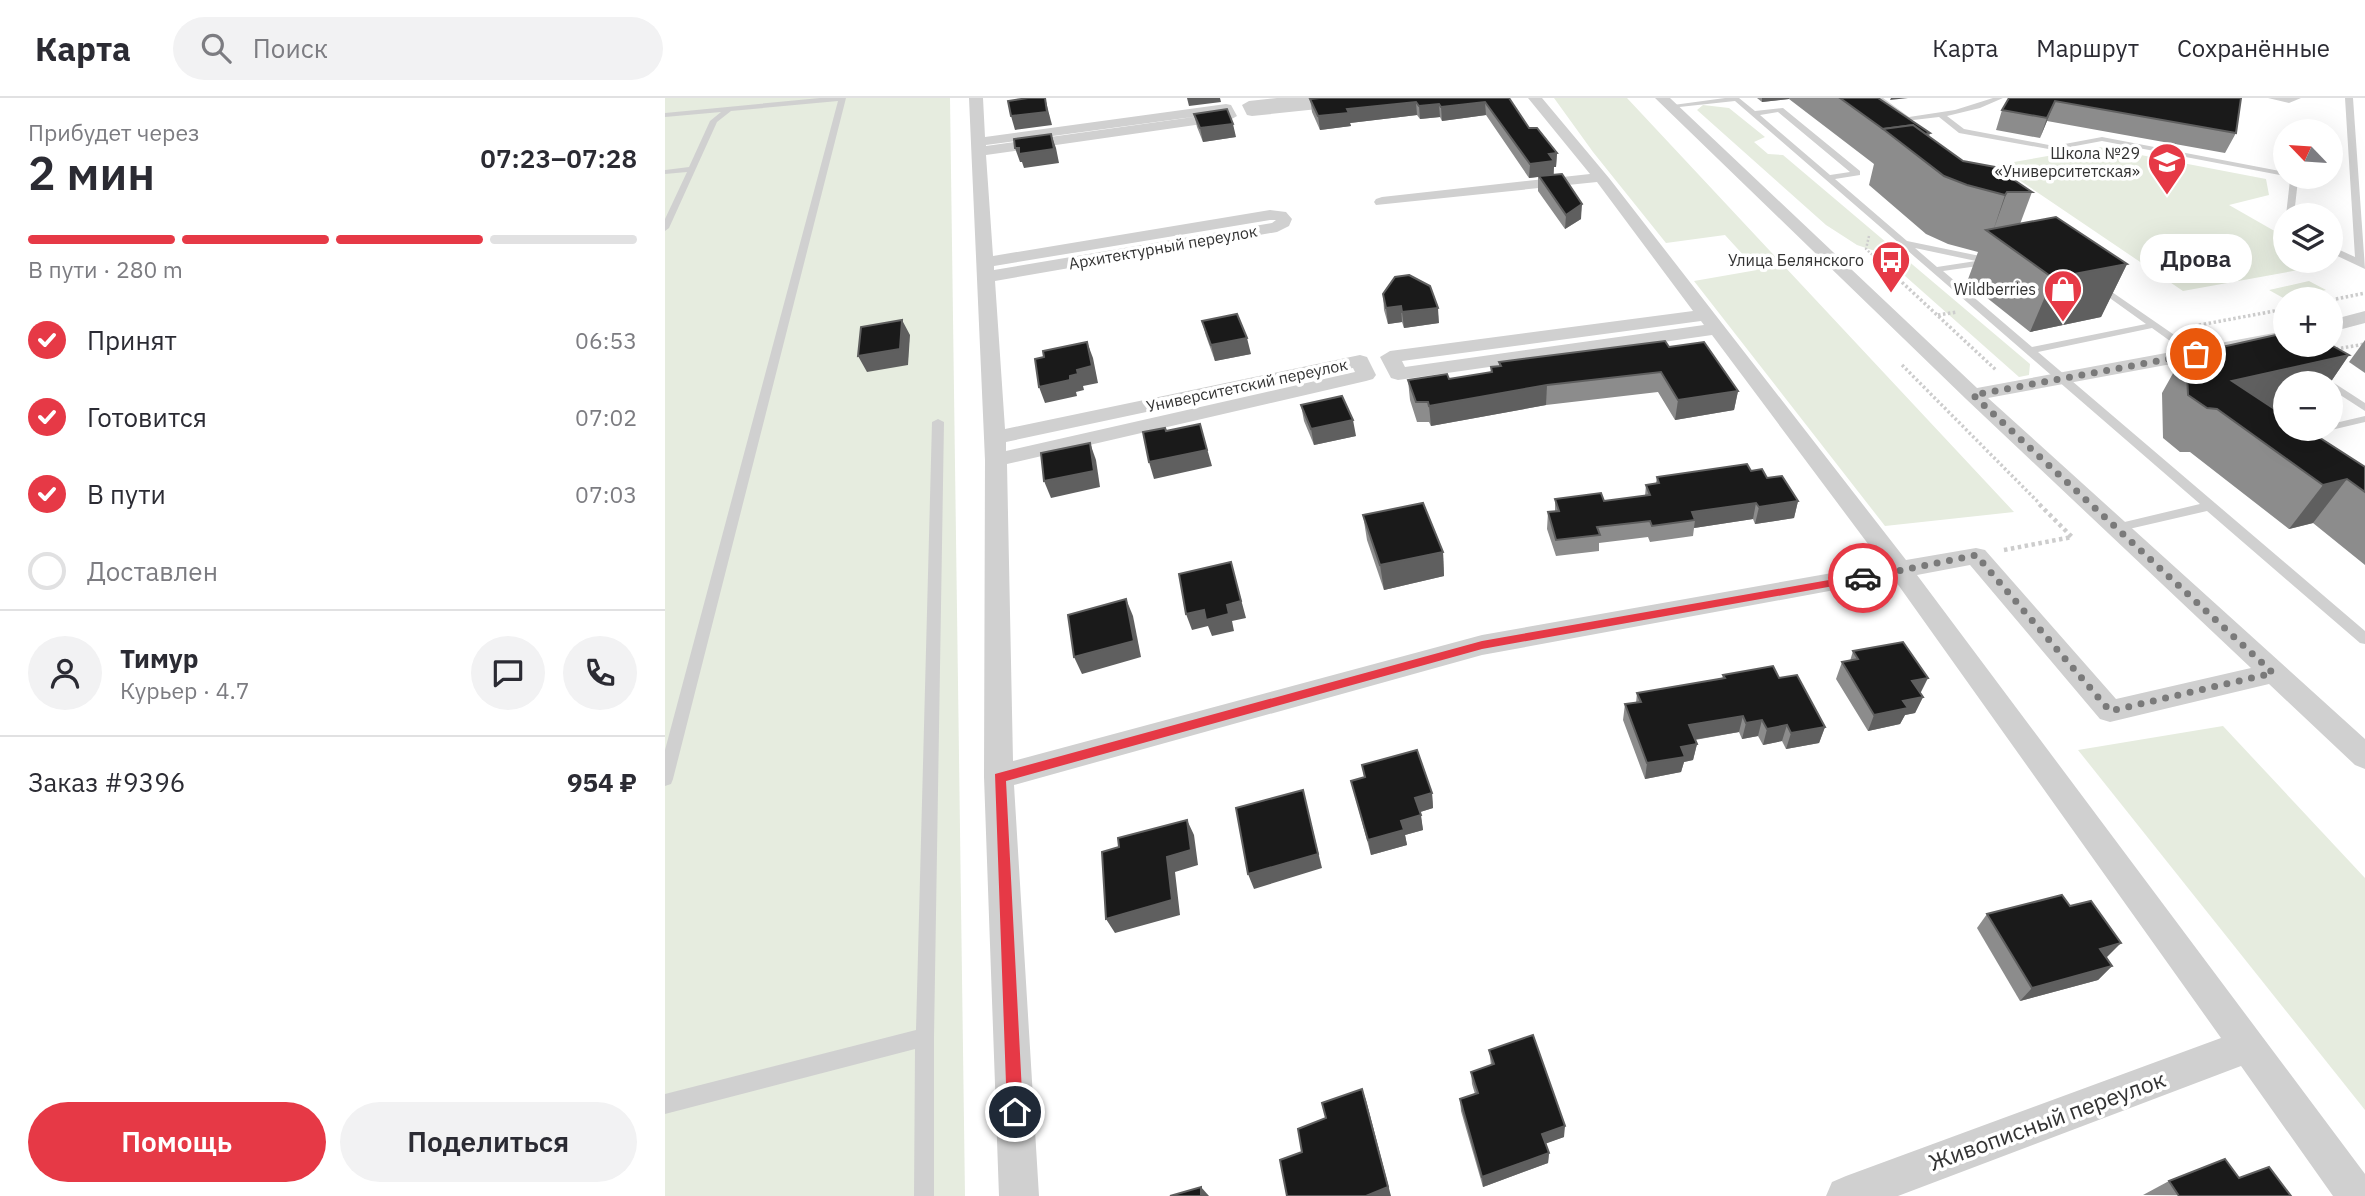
<!DOCTYPE html>
<html lang="ru">
<head>
<meta charset="utf-8">
<style>
	:root { --surface:#fff; --page:#f2f2f3; --text:#2b2b33; --muted:#7c7c81; --line:#e1e1e2; --accent:#e63946 }
	body { margin:0; font-family:"IBM Plex Sans",sans-serif; background:var(--page); color:var(--text); height:100vh; display:flex; flex-direction:column; font-size:26px; white-space:nowrap }
	* { box-sizing:border-box; margin:0 }
	p { font-size:23px; color:var(--muted) }
	.icon { flex:none; width:38px; height:38px; fill:none; stroke:currentColor; stroke-width:2; stroke-linecap:round; stroke-linejoin:round }
	.map { position:relative; flex:1; overflow:hidden }
	.side { display:flex; flex-direction:column; background:var(--surface); width:665px }
	.side>* { flex:none }
	.needle { width:46px; rotate:295deg }
	.fabs { position:absolute; left:1608px; top:21px; display:grid; gap:14px }
	.fabs a { display:grid; place-items:center; width:70px; height:70px; border-radius:50%; background:var(--surface); box-shadow:0 7px 28px #0002; font-size:35px }
	.pin { position:absolute; display:grid; place-items:center; width:60px; height:60px; color:#fff; margin:-30px; border:4px solid #fff; border-radius:50%; box-shadow:0 2px 7px #0007 }
	.courier { position:absolute; display:grid; place-items:center; width:70px; height:70px; margin:-35px; border:5px solid #e63946; border-radius:50%; background:#fff; color:#222; box-shadow:0 2px 9px #0007 }
	.bubble { position:absolute; height:49px; border-radius:24px; background:var(--surface); box-shadow:0 7px 28px #0002; font-size:23px; font-weight:600; line-height:49px; text-align:center }
	.overview em { font-style:normal; font-weight:600 }
	.overview div { display:flex; flex-direction:column-reverse }
	.overview { display:flex; align-items:center; justify-content:space-between; height:119px; padding:0 28px }
	h1 { font-size:46px; font-weight:600; line-height:52px }
	.bar { display:grid; grid-template-columns:repeat(4,1fr); gap:10px 7px; align-content:center; height:84px; padding:0 28px }
	.bar i { height:9px; border-radius:5px; background:var(--line) }
	.bar .on { background:var(--accent) }
	.bar p { grid-column:span 4 }
	.line { display:flex; align-items:center; gap:18px; padding:0 28px; border-top:2px solid var(--line) }
	.line div { flex:1 }
	.round { display:grid; place-items:center; flex:none; width:74px; height:74px; border-radius:37px; background:var(--page) }
	ol { padding:0 28px; list-style:none }
	li { display:flex; align-items:center; gap:21px; height:77px }
	li p { margin-inline-start:auto }
	li .icon { padding:7px; border-radius:50%; background:var(--accent); color:#fff; stroke-width:4 }
	li:last-child { color:var(--muted) }
	li i { width:38px; height:38px; border:4px solid var(--line); border-radius:50% }
	.cta { display:flex; gap:14px; margin-top:auto; padding:14px 28px }
	.cta a { flex:1; height:80px; border-radius:42px; background:var(--accent); color:#fff; font-size:28px; font-weight:600; line-height:80px; text-align:center }
	.cta a+a { background:var(--page); color:var(--text) }
	header { display:flex; align-items:center; gap:42px; box-sizing:border-box; height:98px; padding:0 35px; background:var(--surface); border-bottom:2px solid var(--line) }
	header strong { font-size:33px }
	nav { display:flex; gap:38px; margin-inline-start:auto; font-size:24px }
	.search { width:490px; height:63px; background:var(--page); display:flex; align-items:center; gap:18px; box-sizing:border-box; padding:0 24px; border-radius:38px; color:var(--muted); font-size:26px }
	main { display:flex; flex:1; min-height:0 }
	.map>svg:first-child { display:block }
	.green { fill:#e6ecdf }
	.lines { fill:none; stroke-linecap:round; stroke-linejoin:round }
	.path-far2 { stroke:#cdcdcd; stroke-width:2.5; stroke-dasharray:2 2; stroke-linecap:butt }
	.path-far1 { stroke:#cdcdcd; stroke-width:3.5; stroke-dasharray:2.5 2.5; stroke-linecap:butt }
	.path { stroke:#cdcdcd; stroke-width:4.5; stroke-dasharray:3.5 3.5; stroke-linecap:butt }
	.service { fill:#d0d0d0; fill-rule:evenodd }
	.minor { fill:#d0d0d0; fill-rule:evenodd }
	.wall { fill:#8c8c8c }
	.shaded-wall { fill:#5f5f5f }
	.building { fill:#1a1a1a; stroke:#5f5f5f; stroke-width:2 }
	.route { fill:#e63946 }
	.done { stroke:#7a7a7a; stroke-width:7; stroke-dasharray:0 12.6 }
	.labels { text-anchor:middle; stroke-width:7; stroke-linejoin:round; paint-order:stroke }
	.far-poi-label { font-size:16px; fill:#333; stroke:#fff; text-anchor:end }
	.far-street-label { font-size:16px; fill:#333; stroke:#fff }
	.near-street-label { font-size:23px; fill:#333; stroke:#fff }
</style>
</head>
<body>
<header>
<strong>Карта</strong>
<div class="search"><svg class="icon" aria-label="search" viewBox="0 0 24 24"><circle cx="10" cy="10" r="6"/><path d="M15 15l6 6"/></svg>Поиск</div>
<nav><a>Карта</a><a>Маршрут</a><a>Сохранённые</a></nav>
</header>
<main>
<section class="side">
<div class="overview"><div><h1>2 мин</h1><p>Прибудет через</p></div><em>07:23–07:28</em></div>
<div class="bar"><i class="on"></i><i class="on"></i><i class="on"></i><i></i><p>В пути · 280 m</p></div>
<ol>
<li><svg class="icon" aria-label="check" viewBox="0 0 24 24"><path d="M5 12l5 5 9-10"/></svg>Принят<p>06:53</p></li>
<li><svg class="icon" aria-label="check" viewBox="0 0 24 24"><path d="M5 12l5 5 9-10"/></svg>Готовится<p>07:02</p></li>
<li><svg class="icon" aria-label="check" viewBox="0 0 24 24"><path d="M5 12l5 5 9-10"/></svg>В пути<p>07:03</p></li>
<li><i></i>Доставлен</li>
</ol>
<div class="line" style="height:126px"><a class="round"><svg class="icon" aria-label="person" viewBox="0 0 24 24"><circle cx="12" cy="8" r="4"/><path d="M4 21q1-7 8-7t8 7"/></svg></a><div><b>Тимур</b><p>Курьер · 4.7</p></div><a class="round"><svg class="icon" aria-label="chat" viewBox="0 0 24 24"><path d="M4 5h16v11H9l-5 4z"/></svg></a><a class="round"><svg class="icon" aria-label="phone" viewBox="0 0 24 24"><path d="M5 4h4l2 5-3 2q2 4 5 5l2-3 5 2v4C11 20 4 13 5 4z"/></svg></a></div>
<div class="line" style="height:91px"><div>Заказ #9396</div><b>954 ₽</b></div>
<div class="cta"><a>Помощь</a><a>Поделиться</a></div>
</section>
<div class="map">
<svg width="1700" height="1098" viewBox="0 0 1700 1098">
	<rect width="100%" height="100%" fill="#fff"/>
	<g class="green">
		<path d="M0,0H285L300,1098H0Z"/>
		<path d="M889,0H962L1349,414L1220,428L1029,183L1092,172L1060,137L1001,145L928,54Z"/>
		<path d="M1038,7L1064,10L1100,39L1089,44L1103,56L1118,57L1365,266L1364,277L1354,279L1213,154L1192,147L1161,127L1032,12Z"/>
		<path d="M1434,49L1601,81L1604,97L1564,107L1620,139V163H1662L1667,166L1518,193L1332,67Z"/>
		<path d="M1644,183L1661,192L1620,201L1604,192Z"/>
		<path d="M1558,628L1700,780V1012L1413,652Z"/>
	</g>
	<g class="lines">
		<path class="path-far2" d="M1204,138L1201,151L1228,176"/>
		<g class="path-far1">
			<path d="M1226,174L1331,272"/>
			<path d="M1666,202L1700,195"/>
			<path d="M1273,217L1292,214"/>
			<path d="M1524,229L1620,211"/>
			<path d="M1671,251L1700,246"/>
			<path d="M1237,267L1374,405"/>
		</g>
		<path class="path" d="M1339,452L1407,439L1372,404"/>
		<g class="service">
			<path d="M155,0H181L8,681L6,686L0,688V652L173,3L66,13L52,24L4,130L0,133V121L22,74L0,76V72L24,69L45,23L56,14L0,19V15Z"/>
			<path d="M1060,0H1074L1090,13L1118,10L1195,73V77L1170,81L1242,143L1315,158L1319,161H1330L1332,163L1327,166L1278,173L1367,249L1481,226L1428,188V184L1431,183L1534,254V258H1526L1487,230L1373,254L1700,533V546L1695,545L1542,413L1451,434L1447,433L1445,430L1447,427L1535,406L1070,3L1005,10L1001,8ZM1113,14L1185,74L1165,77L1095,17ZM1250,150L1311,163L1272,169Z"/>
			<path d="M1209,0H1218L1244,19L1290,12L1328,0H1338L1315,10L1282,18L1299,31L1389,48L1437,39L1620,74V78L1437,43L1389,52L1294,35L1274,19L1240,23Z"/>
			<path d="M1603,0H1636L1624,5Z"/>
			<path d="M1680,0H1688L1700,171L1666,155V148L1690,159Z"/>
			<path d="M1623,79H1631L1633,82L1629,117H1621L1625,82Z"/>
			<path d="M1666,283L1700,305V313L1666,291V285H1661Z"/>
			<path d="M1700,318V324L1628,341L1622,338L1624,336L1645,331H1666V326Z"/>
			<path d="M273,321L279,324L269,939V1098H249L250,951L0,1016V996L251,932L267,324Z"/>
		</g>
		<g class="minor">
			<path d="M304,0H318L320,39L561,6L566,7L572,18L565,22L321,57L328,158L605,112L621,114L627,121L624,128L612,134L330,183L340,331L695,257L702,259L711,277L708,281L701,283L342,366L348,663L817,537L1218,466L1047,237L733,282L726,280L715,259L725,253L1028,213L932,84L711,107L709,104L711,101L717,99L925,76L863,0H877L944,80L1241,462L1311,450L1320,452L1451,601L1586,570L1301,301L990,0H1005L1312,290L1620,233V245L1323,300L1700,641V671L1690,667L1604,586L1445,624L1435,621L1305,467L1252,477L1700,1076V1098H1668L1576,968L1233,1098H1161L1167,1084L1181,1078L1556,940L1229,481L817,557L349,687L374,1098H334L319,679L320,362ZM557,15L321,48V47ZM605,122H611L607,125L329,172V168ZM1036,223L1039,227L740,269L737,263ZM688,270L690,274L341,353V344Z"/>
			<path d="M612,0H656L653,3L727,0L720,4L587,18L582,17L577,7L584,3Z"/>
			<path d="M1700,213V225L1666,234V222Z"/>
		</g>
	</g>
	<g class="wall">
		<path d="M844,0L864,30L892,55L891,69H889V77L916,121L900,131L873,93V79L864,80L821,17L777,23L775,19L755,21L752,17L685,25L686,28L655,32L647,14L645,1Z"/>
		<path d="M1092,0H1213L1265,35L1264,39L1298,63L1367,94L1355,126L1462,166L1436,219L1365,234L1302,184L1313,154L1283,146L1261,136L1204,87L1209,66L1124,1L1097,4Z"/>
		<path d="M1344,0H1576L1571,35L1560,55L1382,23L1375,40L1331,32L1337,12Z"/>
		<path d="M529,16L571,39L538,44L532,29Z"/>
		<path d="M718,196L774,225L739,230L737,224L723,226L719,212Z"/>
		<path d="M537,223L586,256L550,263L541,238Z"/>
		<path d="M1700,242V275L1684,264Z"/>
		<path d="M1004,249L1073,293L1069,312L1010,322L993,294L881,307L766,328L764,324H752L745,302L743,282L784,281L826,274V269L834,268V264Z"/>
		<path d="M1548,251L1684,257L1665,285H1620V308L1610,310L1700,369V467L1648,425L1624,431L1525,354H1515L1498,340L1497,295L1521,252Z"/>
		<path d="M636,307L691,338L649,347L639,323Z"/>
		<path d="M1086,373L1102,380L1133,403L1129,420L1090,426L1088,421L1029,430L1028,438L985,444L983,439L934,445V453L891,458L882,431L883,414H890V401L939,403L980,398L981,387L991,385L992,379Z"/>
		<path d="M698,417L778,454L779,478L719,492L702,442Z"/>
		<path d="M1188,553L1255,596L1258,599L1250,615L1240,617L1235,626L1203,633L1171,581L1177,564L1185,563Z"/>
		<path d="M1058,577L1114,580L1160,629L1154,645L1121,651L1117,643L1098,647L1093,638L1077,641L1074,634L1030,642L1032,646L1028,662L1019,664L1016,674L980,681L958,622L960,606L971,605L972,595L1057,581Z"/>
		<path d="M697,667L767,695L768,710L755,714L758,732L740,737L742,747L706,757L686,683L699,679Z"/>
		<path d="M1322,816L1442,859L1447,868L1433,882L1355,903L1312,830Z"/>
		<path d="M824,952L899,1039L881,1045L884,1055L883,1065L818,1089L796,1013L795,1001L810,996L807,986L806,974L826,967Z"/>
		<path d="M1574,1080L1626,1098L1478,1097L1504,1083Z"/>
	</g>
	<g class="shaded-wall">
		<path d="M380,0L387,27L350,32L346,18Z"/>
		<path d="M522,0H555L556,4L524,8Z"/>
		<path d="M1097,0H1124V1L1097,4Z"/>
		<path d="M1226,0H1243L1225,2Z"/>
		<path d="M1390,3L1382,23L1375,40L1382,20Z"/>
		<path d="M751,4L752,17L685,25L686,28L655,32L653,18L682,11Z"/>
		<path d="M820,4L821,17L777,23L776,9Z"/>
		<path d="M774,6L775,19L755,21L754,8Z"/>
		<path d="M568,26L571,39L538,44L535,30Z"/>
		<path d="M386,36L391,50L394,65L359,70L357,64H355L350,50Z"/>
		<path d="M892,55L891,69H889L888,77L864,80L865,66L884,56Z"/>
		<path d="M1342,94L1327,136L1340,97Z"/>
		<path d="M917,106L916,121L900,131L901,117Z"/>
		<path d="M1462,166L1436,219L1365,234L1388,180Z"/>
		<path d="M736,208L737,224L723,226L721,210Z"/>
		<path d="M773,210L774,225L739,230L737,214Z"/>
		<path d="M237,222L245,237L243,267L202,274L193,258Z"/>
		<path d="M582,240L586,256L550,263L546,247Z"/>
		<path d="M422,244L428,260L433,285L418,288L419,292L411,294L412,298L380,305L374,289L405,278L412,272Z"/>
		<path d="M1684,257L1665,285H1620V308L1565,321L1567,283Z"/>
		<path d="M882,287L881,307L766,328L764,308Z"/>
		<path d="M1073,293L1069,312L1010,322L1013,302Z"/>
		<path d="M688,322L691,338L649,347L646,331Z"/>
		<path d="M535,326L547,368L489,381L484,364Z"/>
		<path d="M425,345L431,362L435,389L386,400L379,383Z"/>
		<path d="M1682,381L1648,425L1624,431L1658,387Z"/>
		<path d="M1133,403L1129,420L1090,426L1094,409Z"/>
		<path d="M1091,405L1088,421L1029,430L1030,422L1027,414Z"/>
		<path d="M778,454L779,478L719,492L715,467Z"/>
		<path d="M566,464L581,520L567,523L569,533L547,538L543,528L527,532L521,516L562,507Z"/>
		<path d="M461,501L468,518L476,559L417,576L409,559Z"/>
		<path d="M1263,580L1255,596L1247,583Z"/>
		<path d="M1258,599L1250,615L1240,617L1235,626L1203,633L1209,617L1238,603Z"/>
		<path d="M1078,618L1074,634L1021,643L1024,627Z"/>
		<path d="M1097,622L1093,638L1077,641L1081,625Z"/>
		<path d="M1122,627L1117,643L1098,647L1102,631Z"/>
		<path d="M1160,629L1154,645L1121,651L1126,635Z"/>
		<path d="M1032,646L1028,662L1019,664L1016,674L980,681L982,665L1016,649Z"/>
		<path d="M638,692L657,770L589,791L583,776Z"/>
		<path d="M767,695L768,710L752,715L750,700Z"/>
		<path d="M756,717L758,732L740,737L742,747L706,757L703,742L736,723Z"/>
		<path d="M522,722L529,737L533,767L510,774L515,817L450,835L441,821L502,759Z"/>
		<path d="M1456,845L1442,859L1422,864L1435,851Z"/>
		<path d="M1447,868L1433,882L1355,903L1367,890Z"/>
		<path d="M697,991L701,1002L726,1098H701Z"/>
		<path d="M900,1028L899,1039L877,1047V1036Z"/>
		<path d="M884,1055L883,1065L818,1089L817,1079Z"/>
		<path d="M536,1089L544,1098H536Z"/>
	</g>
	<g class="building">
		<path d="M363,0H380L382,14L346,18L343,3Z"/>
		<path d="M654,0H844L864,30H872L892,55L884,56L889,63L865,66L820,4L776,9L774,6L754,8L751,4L682,11L684,15L653,18L645,1Z"/>
		<path d="M1175,0H1213L1265,35L1260,36L1248,27L1218,31Z"/>
		<path d="M1344,0H1576L1571,35L1390,3L1382,20L1337,12Z"/>
		<path d="M562,11L568,26L535,30L529,16Z"/>
		<path d="M1248,27L1298,63L1330,69L1367,94H1342L1340,97L1302,87L1279,78L1218,31Z"/>
		<path d="M386,36L389,51L354,56V50H350L349,41Z"/>
		<path d="M897,76L917,106L901,117L874,78Z"/>
		<path d="M1391,119L1462,166L1388,180L1321,132Z"/>
		<path d="M744,177L765,188L773,210L737,214L736,208L721,210L718,196L730,179Z"/>
		<path d="M572,216L582,240L546,247L537,223Z"/>
		<path d="M237,222L235,251L193,258L196,229Z"/>
		<path d="M1620,235V247H1666L1684,257L1567,283L1620,318V331H1641L1700,369V394L1682,381L1658,387L1552,311L1542,310L1523,297L1521,252L1539,248L1548,251Z"/>
		<path d="M1000,243L1004,249L1039,244L1073,293L1013,302L996,274L882,287L764,308L763,304H751L743,282L782,276L784,281L827,274L826,269L836,268L834,264Z"/>
		<path d="M422,244L427,268L412,272L413,276L405,278V282L374,289L370,261L379,259L378,253Z"/>
		<path d="M677,298L688,322L646,331L636,307Z"/>
		<path d="M535,326L542,352L484,364L478,334L500,330L501,333Z"/>
		<path d="M425,345L429,373L379,383L376,355Z"/>
		<path d="M1082,366L1086,373L1097,371L1102,380L1117,378L1133,403L1094,409L1091,405L1027,414L1030,422L987,428L985,423L932,429L935,437L891,442L883,414L894,413L890,401L936,395L939,403L985,397L981,387L994,385L992,379Z"/>
		<path d="M758,405L778,454L715,467L698,417Z"/>
		<path d="M566,464L576,503L562,507L564,516L541,522L539,512L521,516L514,476Z"/>
		<path d="M461,501L469,543L409,559L403,517Z"/>
		<path d="M1238,544L1263,580L1247,583L1258,599L1238,603L1243,610L1209,617L1177,564L1193,561L1188,553Z"/>
		<path d="M1108,568L1114,580L1132,577L1160,629L1126,635L1122,627L1102,631L1097,622L1081,625L1078,618L1024,627L1032,646L1016,649L1020,659L982,665L960,606L976,604L972,595L1060,580L1058,577Z"/>
		<path d="M752,652L767,695L750,700L756,717L736,723L739,732L703,742L686,683L700,679L697,667Z"/>
		<path d="M638,692L653,756L583,776L571,710Z"/>
		<path d="M522,722L526,752L502,759L507,802L441,821L437,754L454,749L453,740Z"/>
		<path d="M1397,797L1405,808L1426,803L1456,845L1435,851L1447,868L1367,890L1322,816Z"/>
		<path d="M868,937L900,1028L877,1036L884,1055L817,1079L795,1001L813,995L806,974L829,966L824,952Z"/>
		<path d="M697,991L723,1089L701,1098H622L615,1062L637,1054L633,1031L661,1020L657,1005Z"/>
		<path d="M1560,1061L1574,1080L1604,1069L1626,1098H1514L1504,1083Z"/>
		<path d="M536,1089V1098H505Z"/>
	</g>
	<path class="route" d="M1198,476L1203,480L1202,482L817,551L341,683L358,1014L356,1020L350,1022L344,1020L342,1014L330,676L817,543Z"/>
	<g class="lines">
		<path class="done" d="M1198,480L1311,457L1445,613L1608,575L1308,297L1531,256"/>
	</g>
	<defs>
		<g id="school-pin" transform="scale(2.0125)"><path d="M0 17L-7.5 6A9.5 9.5 0 1 1 7.5 6Z" fill="#e63946" stroke="#fff"/><path d="M0-5L7-2L0 1L-7-2ZM-4 1L0 2.5L4 1V4Q0 6-4 4Z" fill="#fff"/></g>
		<g id="bus-pin" transform="scale(2.0125)"><path d="M0 17L-7.5 6A9.5 9.5 0 1 1 7.5 6Z" fill="#e63946" stroke="#fff"/><path d="M-5-6H5V4H4V6H2V4H-2V6H-4V4H-5ZM-3.5-4V0h7V-4ZM-3.5 1.2v1.5H-2V1.2ZM2 1.2v1.5H3.5V1.2Z" fill="#fff"/></g>
		<g id="shop-pin" transform="scale(2.0125)"><path d="M0 17L-7.5 6A9.5 9.5 0 1 1 7.5 6Z" fill="#e63946" stroke="#fff"/><path d="M-5-2.5h2.3a2.7 3.5 0 0 1 5.4 0H5L5.5 6h-11ZM-1.5-2.5h3a1.5 2.3 0 0 0-3 0Z" fill="#fff"/></g>
	</defs>
	<g fill-rule="evenodd">
		<use href="#school-pin" x="1502" y="64"/>
		<use href="#bus-pin" x="1226" y="162"/>
		<use href="#shop-pin" x="1398" y="191"/>
	</g>
	<g class="labels">
		<g class="far-poi-label">
			<text x="1475" y="61">Школа №29<tspan x="1475" dy="18">«Университетская»</tspan></text>
			<text x="1199" y="168">Улица Белянского</text>
			<text x="1371" y="197">Wildberries</text>
		</g>
		<g class="far-street-label">
			<text transform="translate(498 149) rotate(-10)" y="6">Архитектурный переулок</text>
			<text transform="translate(582 287) rotate(-12)" y="6">Университетский переулок</text>
		</g>
		<g class="near-street-label">
			<text transform="translate(1382 1023) rotate(-20)" y="8">Живописный переулок</text>
		</g>
	</g>
</svg>
<div class="fabs">
<a><svg class="needle" viewBox="-14 -14 28 28"><path d="M0-13l5 13h-10z" fill="#e53935"/><path d="M0 13l5-13h-10z" fill="#7c7c81"/></svg></a>
<a><svg class="icon" aria-label="layers" viewBox="0 0 24 24"><path d="M12 4l9 5-9 5-9-5zM3 14l9 5 9-5"/></svg></a>
<a>+</a>
<a>−</a>
</div>
<div class="pin" style="left:1531px;top:256px;background:#ea580c"><svg class="icon" aria-label="bag" viewBox="0 0 24 24"><path d="M5 8h14l-1 12H6zM9 8a3 3 0 0 1 6 0"/></svg></div>
<div class="pin" style="left:350px;top:1014px;background:#1f2937"><svg class="icon" aria-label="home" viewBox="0 0 24 24"><path d="M3 11l9-7 9 7M6 9v11h12V9"/></svg></div>
<div class="courier" style="left:1198px;top:480px"><svg class="icon" aria-label="car" viewBox="0 0 24 24"><path d="M5 17H2v-5l4-1 3-4h7l3 4 3 1v5h-3M9 17h6M6 11h13"/><circle cx="7" cy="17" r="2"/><circle cx="17" cy="17" r="2"/></svg></div>
<div class="bubble" style="left:1475px;top:136px;width:112px">Дрова</div>
</div>
</main>
</body>
</html>
